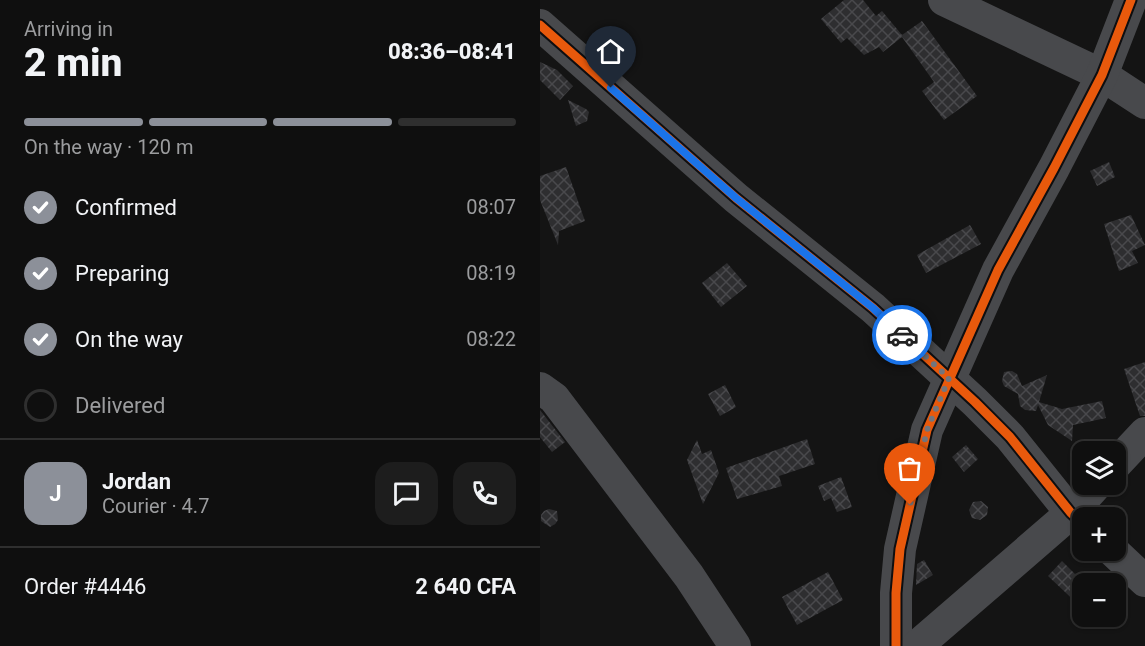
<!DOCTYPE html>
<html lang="en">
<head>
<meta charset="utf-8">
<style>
	:root { --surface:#0f0f0f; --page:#1d1d1d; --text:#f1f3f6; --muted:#9b9c9e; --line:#2f2f2f; --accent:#8c9099 }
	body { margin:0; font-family:Roboto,sans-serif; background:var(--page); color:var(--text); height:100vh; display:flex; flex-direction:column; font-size:22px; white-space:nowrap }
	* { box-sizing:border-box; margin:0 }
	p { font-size:20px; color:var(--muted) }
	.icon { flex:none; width:33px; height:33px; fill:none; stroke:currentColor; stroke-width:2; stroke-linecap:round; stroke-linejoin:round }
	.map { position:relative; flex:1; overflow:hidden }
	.details { display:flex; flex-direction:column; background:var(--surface); width:540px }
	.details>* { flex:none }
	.tools { position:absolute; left:532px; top:441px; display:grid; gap:12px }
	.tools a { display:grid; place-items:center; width:54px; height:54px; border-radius:12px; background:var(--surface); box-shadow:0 2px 4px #0004,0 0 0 2px var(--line); font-size:30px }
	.pin { position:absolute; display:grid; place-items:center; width:51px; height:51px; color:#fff; margin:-62px -26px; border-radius:50% 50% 50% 0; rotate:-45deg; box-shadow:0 0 6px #0007 }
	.pin .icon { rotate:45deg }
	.courier { position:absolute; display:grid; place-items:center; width:60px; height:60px; margin:-30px; border:4px solid #1a73e8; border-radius:50%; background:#fff; color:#222; box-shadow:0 2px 8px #0007 }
	.overview em { font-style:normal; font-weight:800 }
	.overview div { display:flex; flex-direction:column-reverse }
	.overview { display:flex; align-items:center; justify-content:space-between; height:102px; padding:0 24px }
	h1 { font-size:39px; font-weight:800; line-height:45px }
	.bar { display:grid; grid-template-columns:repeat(4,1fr); gap:9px 6px; align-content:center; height:72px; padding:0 24px }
	.bar i { height:8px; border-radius:4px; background:var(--line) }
	.bar .selected { background:var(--accent) }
	.bar p { grid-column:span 4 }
	.line { display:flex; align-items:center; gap:15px; padding:0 24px; border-top:2px solid var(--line) }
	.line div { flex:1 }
	.round { display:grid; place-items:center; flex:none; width:63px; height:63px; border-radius:18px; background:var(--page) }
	ol { padding:0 24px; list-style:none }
	li { display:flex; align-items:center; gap:18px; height:66px }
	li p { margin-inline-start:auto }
	li .icon { padding:6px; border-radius:50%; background:var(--accent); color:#fff; stroke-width:4 }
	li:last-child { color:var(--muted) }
	li i { width:33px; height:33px; border:3px solid var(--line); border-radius:50% }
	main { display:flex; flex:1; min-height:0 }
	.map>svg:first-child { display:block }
	.building { fill:url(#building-cross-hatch) }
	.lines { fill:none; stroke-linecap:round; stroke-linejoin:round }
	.minor { stroke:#48494c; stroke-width:32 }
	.cycleway-casing { stroke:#0e0e10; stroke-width:13 }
	.cycleway { stroke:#e8590c; stroke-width:9 }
	.done { stroke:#73757c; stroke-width:6; stroke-dasharray:0 10.8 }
	.route { stroke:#1a73e8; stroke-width:8 }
</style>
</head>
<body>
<main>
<section class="details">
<div class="overview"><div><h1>2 min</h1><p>Arriving in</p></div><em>08:36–08:41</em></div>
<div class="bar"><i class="selected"></i><i class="selected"></i><i class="selected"></i><i></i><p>On the way · 120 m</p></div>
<ol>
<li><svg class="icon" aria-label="check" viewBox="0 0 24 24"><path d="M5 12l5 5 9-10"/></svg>Confirmed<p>08:07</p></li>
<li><svg class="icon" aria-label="check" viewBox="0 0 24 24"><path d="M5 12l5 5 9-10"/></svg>Preparing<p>08:19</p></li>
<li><svg class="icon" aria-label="check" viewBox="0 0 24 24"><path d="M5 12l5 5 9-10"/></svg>On the way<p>08:22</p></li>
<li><i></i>Delivered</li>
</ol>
<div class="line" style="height:108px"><b class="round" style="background:var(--accent);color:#fff">J</b><div><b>Jordan</b><p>Courier · 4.7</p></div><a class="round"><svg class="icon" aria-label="chat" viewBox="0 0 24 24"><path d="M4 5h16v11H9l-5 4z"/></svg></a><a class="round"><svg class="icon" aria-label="phone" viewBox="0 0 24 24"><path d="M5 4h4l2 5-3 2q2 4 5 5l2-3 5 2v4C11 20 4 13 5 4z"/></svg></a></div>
<div class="line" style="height:78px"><div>Order #4446</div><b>2 640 CFA</b></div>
</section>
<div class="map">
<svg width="605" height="646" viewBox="0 0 605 646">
	<defs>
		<pattern id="building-cross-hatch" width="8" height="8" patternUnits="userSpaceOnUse" patternTransform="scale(1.5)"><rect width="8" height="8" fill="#2e2e30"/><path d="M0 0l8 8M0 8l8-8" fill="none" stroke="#49494c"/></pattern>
	</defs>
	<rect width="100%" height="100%" fill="#141414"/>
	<g class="building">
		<path d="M304,0H323L336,16L342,11L362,35L382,21L437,96L404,120L382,91L394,82L362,37L343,52L339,47L324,55L307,38L301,43L281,19Z"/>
		<path d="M0,62L17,70L33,86L20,100L0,80Z"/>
		<path d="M28,100L46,109L49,112L47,121L36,126Z"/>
		<path d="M569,162L575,177L557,186L550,171Z"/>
		<path d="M26,167L45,221L19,231L18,245L0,200V176Z"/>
		<path d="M591,215L605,245L592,251L598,263L579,271L564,224Z"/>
		<path d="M430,225L441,244L386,273L377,255Z"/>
		<path d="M187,263L207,286L181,307L162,283Z"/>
		<path d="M605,362V416H600L584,369Z"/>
		<path d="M472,371L477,374L482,386L507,375L499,402L522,409L562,401L566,418L533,425L532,441L508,425L498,405L496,411L485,410L480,406L478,394L464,386L462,381L464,372Z"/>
		<path d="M185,385L196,407L180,416L168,394Z"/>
		<path d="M0,410L25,442L12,452L0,437Z"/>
		<path d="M267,439L275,464L239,476L242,486L197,499L186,468Z"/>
		<path d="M157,440L162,454L171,450L179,473L163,504L147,460Z"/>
		<path d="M426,445L438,459L424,472L412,457Z"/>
		<path d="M301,477L312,507L297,512L291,498L284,501L278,486Z"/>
		<path d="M441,501L448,507L447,515L440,520L432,518L429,510L433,502Z"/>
		<path d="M9,509L17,511L18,520L15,524L10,527L1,521V515L4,511Z"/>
		<path d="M384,560L393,575L376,585L377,564Z"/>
		<path d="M522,561L537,576L543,594V609L508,576Z"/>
		<path d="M288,572L303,600L257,625L242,597Z"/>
	</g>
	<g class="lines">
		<g class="minor">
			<path d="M404,0L562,75L605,103"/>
			<path d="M0,25L196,198L333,308L435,402L470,437L531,513L543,524"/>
			<path d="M0,388L14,398L149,576L195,646"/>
			<path d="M576,464L605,433"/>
			<path d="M572,550L605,581"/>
			<path d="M356,646V593L360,549L387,430L458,270L514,168L562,75L591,0"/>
			<path d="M377,646L531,513L557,484"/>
		</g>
		<g class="cycleway-casing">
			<g id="cycleway">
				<path d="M0,25L196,198L333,308L435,402L470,437L531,513L543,524"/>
				<path d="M356,646V593L360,549L387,430L458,270L514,168L562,75L591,0"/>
			</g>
		</g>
		<use href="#cycleway" class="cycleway"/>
	</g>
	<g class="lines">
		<path class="done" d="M362,335L409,378L387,430L370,505"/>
		<path class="route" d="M71,88L196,198L333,308L362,335"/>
	</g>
</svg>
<div class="tools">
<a><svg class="icon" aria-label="layers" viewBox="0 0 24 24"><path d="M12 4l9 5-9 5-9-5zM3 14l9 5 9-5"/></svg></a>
<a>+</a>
<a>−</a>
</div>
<div class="pin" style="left:370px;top:505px;background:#ea580c"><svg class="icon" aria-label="bag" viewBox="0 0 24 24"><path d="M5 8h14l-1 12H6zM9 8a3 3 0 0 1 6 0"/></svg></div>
<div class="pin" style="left:71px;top:88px;background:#1f2937"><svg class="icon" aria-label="home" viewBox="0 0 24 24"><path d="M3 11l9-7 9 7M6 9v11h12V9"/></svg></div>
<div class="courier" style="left:362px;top:335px"><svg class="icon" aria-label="car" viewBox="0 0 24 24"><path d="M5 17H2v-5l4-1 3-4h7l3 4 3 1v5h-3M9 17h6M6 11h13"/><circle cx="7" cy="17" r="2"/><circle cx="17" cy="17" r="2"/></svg></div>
</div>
</main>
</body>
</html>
